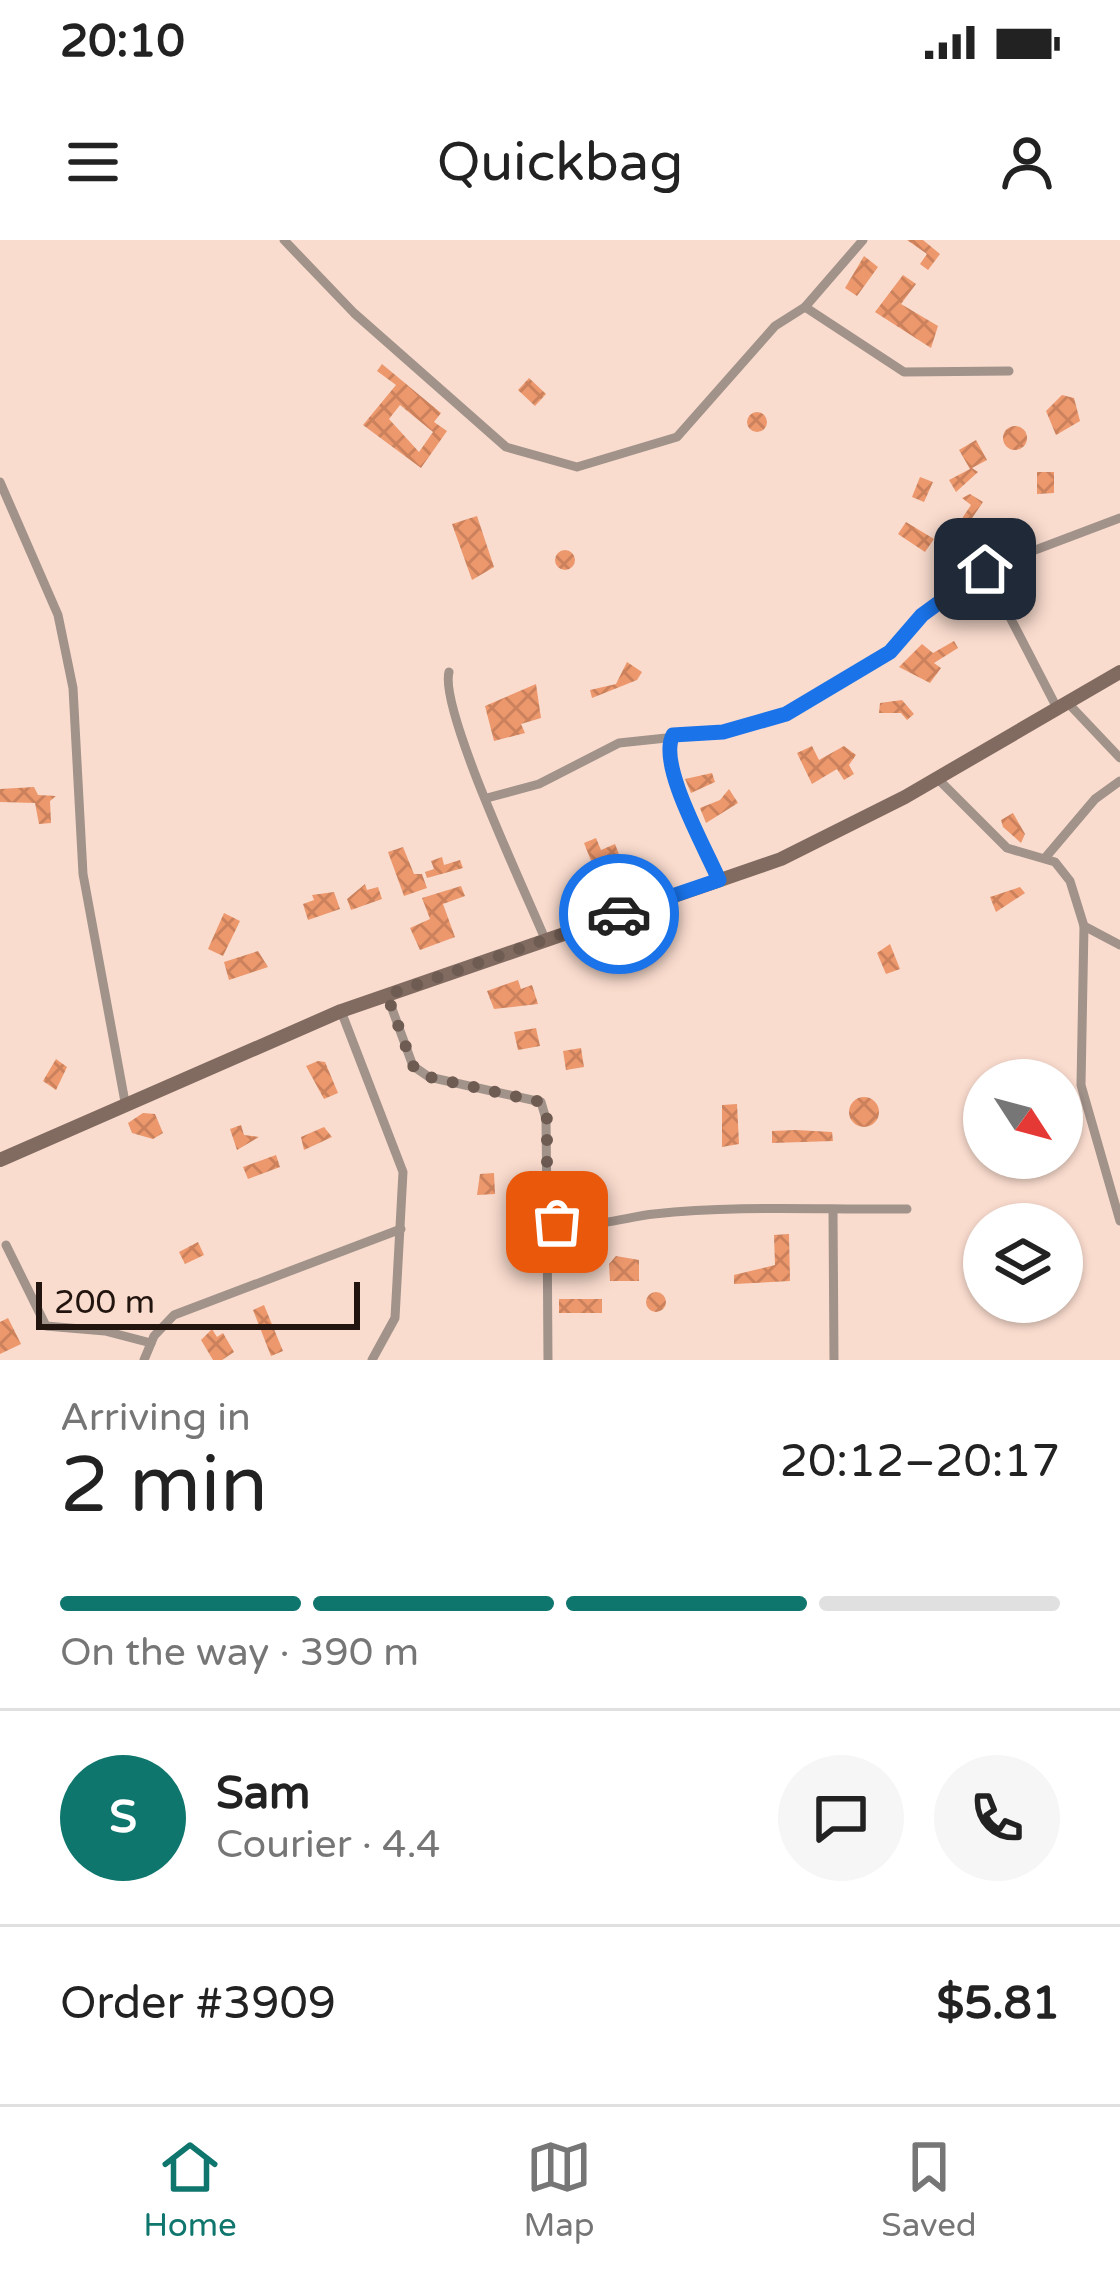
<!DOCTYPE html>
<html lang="en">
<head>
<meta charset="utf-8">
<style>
	:root { --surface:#fff; --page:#f6f6f6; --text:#222; --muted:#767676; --line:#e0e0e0; --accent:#0f766e }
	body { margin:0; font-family:"Varela Round",sans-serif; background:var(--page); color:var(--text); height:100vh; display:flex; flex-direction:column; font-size:45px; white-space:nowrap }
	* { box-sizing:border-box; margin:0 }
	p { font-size:39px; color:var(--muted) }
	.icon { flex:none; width:66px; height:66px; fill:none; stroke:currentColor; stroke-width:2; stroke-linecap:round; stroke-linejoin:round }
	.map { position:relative; height:1120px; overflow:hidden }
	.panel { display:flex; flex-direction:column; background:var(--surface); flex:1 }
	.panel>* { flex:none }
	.needle { width:78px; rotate:126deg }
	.fabs { position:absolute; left:963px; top:819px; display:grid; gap:24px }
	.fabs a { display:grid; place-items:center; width:120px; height:120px; border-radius:50%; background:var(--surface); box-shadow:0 3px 9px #0004; font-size:60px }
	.scale { position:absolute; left:36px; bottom:30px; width:324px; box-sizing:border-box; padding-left:12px; border:6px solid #22150f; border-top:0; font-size:33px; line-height:42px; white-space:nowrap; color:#22150f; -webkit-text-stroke:9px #fadcce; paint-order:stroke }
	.pin { position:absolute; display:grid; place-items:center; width:102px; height:102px; color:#fff; margin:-51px; border-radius:24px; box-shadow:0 6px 18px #0006 }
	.courier { position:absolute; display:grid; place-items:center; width:120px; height:120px; margin:-60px; border:9px solid #1a73e8; border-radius:50%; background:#fff; color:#222; box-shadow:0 3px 15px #0007 }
	.headline em { font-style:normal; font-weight:600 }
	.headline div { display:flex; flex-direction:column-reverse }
	.headline { display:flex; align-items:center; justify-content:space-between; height:204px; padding:0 60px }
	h1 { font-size:78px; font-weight:600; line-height:90px }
	.bar { display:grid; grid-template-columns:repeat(4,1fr); gap:18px 12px; align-content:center; height:144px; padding:0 60px }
	.bar i { height:15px; border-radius:9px; background:var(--line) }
	.bar .current { background:var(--accent) }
	.bar p { grid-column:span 4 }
	.line { display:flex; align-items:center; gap:30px; padding:0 60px; border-top:3px solid var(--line) }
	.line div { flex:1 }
	.round { display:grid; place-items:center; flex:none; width:126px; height:126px; border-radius:63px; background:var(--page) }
	.status { display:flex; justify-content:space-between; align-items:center; height:84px; padding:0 60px; background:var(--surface); direction:ltr }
	.status svg { height:33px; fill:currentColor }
	header { display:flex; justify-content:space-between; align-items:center; height:156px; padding:0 60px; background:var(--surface); font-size:54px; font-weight:600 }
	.tabs { display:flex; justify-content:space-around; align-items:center; height:168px; border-top:3px solid var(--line); background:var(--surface); font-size:33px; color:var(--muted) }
	.tabs a { display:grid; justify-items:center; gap:6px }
	.tabs .current { color:var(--accent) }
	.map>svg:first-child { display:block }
	.building { fill:url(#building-cross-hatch); fill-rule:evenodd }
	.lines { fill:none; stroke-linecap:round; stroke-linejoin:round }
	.street { stroke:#a1928a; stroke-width:9 }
	.secondary { stroke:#816b60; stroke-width:14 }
	.done { stroke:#6e5b52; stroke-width:12; stroke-dasharray:0 21.6 }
	.route { stroke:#1a73e8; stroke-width:15 }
</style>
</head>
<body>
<div class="status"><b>20:10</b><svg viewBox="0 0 49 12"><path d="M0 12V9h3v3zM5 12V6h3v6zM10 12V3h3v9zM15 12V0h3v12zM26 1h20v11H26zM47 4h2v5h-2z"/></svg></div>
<header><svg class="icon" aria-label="menu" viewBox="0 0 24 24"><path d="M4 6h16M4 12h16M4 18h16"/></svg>Quickbag<svg class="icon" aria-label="person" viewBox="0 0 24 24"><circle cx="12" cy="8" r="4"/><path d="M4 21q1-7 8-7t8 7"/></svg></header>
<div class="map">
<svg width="1120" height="1120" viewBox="0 0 1120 1120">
	<defs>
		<pattern id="building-cross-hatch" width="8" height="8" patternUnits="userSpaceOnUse" patternTransform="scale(3)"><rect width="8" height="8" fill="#ec976c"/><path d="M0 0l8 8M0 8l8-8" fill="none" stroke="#ca815c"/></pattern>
	</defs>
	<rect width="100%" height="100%" fill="#fadcce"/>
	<g class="building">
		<path d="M907,0H923L940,14L928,30L920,24L927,14Z"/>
		<path d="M864,16L878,27L857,56L845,48Z"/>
		<path d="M903,35L916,44L901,64L938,86L931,108L875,72Z"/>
		<path d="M382,124L441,173L434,182L447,191L421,228L363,185L396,145L377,131ZM400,165L433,192L419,212L389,179Z"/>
		<path d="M529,138L546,154L535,166L518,150Z"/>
		<path d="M1062,155L1074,158L1080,181L1056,195L1046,171Z"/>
		<circle cx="757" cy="182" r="10"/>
		<circle cx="1015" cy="198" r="12"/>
		<path d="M976,200L987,220L972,228L978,232L956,252L949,240L970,229L959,210Z"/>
		<path d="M1037,232H1054V253L1037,254Z"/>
		<path d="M920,237L933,242L924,262L912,257Z"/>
		<path d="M970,254L983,262L968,284L961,280L971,265L962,258Z"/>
		<path d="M477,276L494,327L472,340L452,284Z"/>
		<path d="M906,282L934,299L925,312L898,294Z"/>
		<circle cx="565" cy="320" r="10"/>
		<path d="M954,401L958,408L934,423L941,428L930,443L899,427L922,404L933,413Z"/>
		<path d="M627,422L642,432L637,440L592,458L590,450L616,444Z"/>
		<path d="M536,444L541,478L521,484L525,493L494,501L485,466Z"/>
		<path d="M902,460L914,474L907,480L901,473H879L880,463Z"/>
		<path d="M812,506L819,520L844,506L856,515L849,525L854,534L844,540L837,529L812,544L797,513Z"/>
		<path d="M712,533L715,542L691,553L685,539Z"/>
		<path d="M34,547L38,555L56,556L50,561L51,583L39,584L35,563L0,562V549Z"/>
		<path d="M729,549L738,563L706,583L700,568L720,560Z"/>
		<path d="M1013,573L1025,594L1021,603L1003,587L1001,580Z"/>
		<path d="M596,598L601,610L615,604L624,627L630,625L633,634L601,646L584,603Z"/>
		<path d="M403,607L414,634H422L427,648L404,656L388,612Z"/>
		<path d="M442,617L444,625L460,620L463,628L427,638L425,632L434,629L431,621Z"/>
		<path d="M365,644L367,650L378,647L382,659L351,670L347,659Z"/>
		<path d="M461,646L465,656L443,664L455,697L420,710L410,688L430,679L422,658Z"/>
		<path d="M1020,647L1025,653L996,672L990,657Z"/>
		<path d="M334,652L340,669L308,680L303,664L314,660L312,655Z"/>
		<path d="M224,673L240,681L223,716L208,709Z"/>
		<path d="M890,704L900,729L886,734L877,713Z"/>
		<path d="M258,711L268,727L229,740L224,722Z"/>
		<path d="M518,740L521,749L532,745L538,764L494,769L487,751Z"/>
		<path d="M536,788L540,806L518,810L514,792Z"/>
		<path d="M581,808L584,827L566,830L563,811Z"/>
		<path d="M56,819L67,827L56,850L43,841Z"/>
		<path d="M318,821L325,822L338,853L324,859L306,826Z"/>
		<circle cx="864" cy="872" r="15"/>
		<path d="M737,864L739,904L722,907V865Z"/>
		<path d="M143,873L155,874L163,893L153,899L132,893L128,883Z"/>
		<path d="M241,885L244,895L259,897L237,910L230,889Z"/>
		<path d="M324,887L332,897L304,910L301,897Z"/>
		<path d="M796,890L832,892L833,901L772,903V891Z"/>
		<path d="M276,915L280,927L248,939L243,927Z"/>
		<path d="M494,933L495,954L477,955L480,934Z"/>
		<path d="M789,994L790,1041L734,1044V1035L775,1025L774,995Z"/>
		<path d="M198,1002L204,1015L185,1024L179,1012Z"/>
		<path d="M616,1016L639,1020V1041H610L609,1024Z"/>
		<circle cx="656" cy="1062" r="10"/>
		<rect x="559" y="1059" width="43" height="14"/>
		<path d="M264,1065L283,1111L271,1116L253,1070Z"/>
		<path d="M8,1078L21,1104L0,1114V1082Z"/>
		<path d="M212,1089L217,1097L223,1093L234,1112L222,1120H213L201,1100Z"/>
	</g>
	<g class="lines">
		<g class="street">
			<path d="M284,0L354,73L506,207L577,227L677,197L775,86L805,67L863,0"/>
			<path d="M805,67L904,132L1009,131"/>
			<path d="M0,242L58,375L73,448L83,634L125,862"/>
			<path d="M985,329L1056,466"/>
			<path d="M449,432C439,469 526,653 545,699"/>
			<path d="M1066,461L1120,518"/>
			<path d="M673,495C657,524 706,609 719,640"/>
			<path d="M937,538L1007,608L1055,622L1070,641L1084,686L1081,845L1120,981"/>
			<path d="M487,558L539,544L619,503L723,492L786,474L890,412L914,382L985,329L1120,278"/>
			<path d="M1045,618L1095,559L1120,541"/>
			<path d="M1084,686L1120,705"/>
			<path d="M387,755L413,826L429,837L541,862L546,879L547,972C574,997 621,977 654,974C737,965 823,970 907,969"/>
			<path d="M341,771L403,932L395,1078L372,1120"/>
			<path d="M833,970L834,1120"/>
			<path d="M547,972L548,1120"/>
			<path d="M6,1005L46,1086L105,1091L151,1103"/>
			<path d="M144,1120L154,1096L174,1075L401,989"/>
		</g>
		<path class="secondary" d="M0,920L341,771L781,619L905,557L1120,432"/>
	</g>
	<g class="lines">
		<path class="done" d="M557,982L547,973V879L541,862L429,837L413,826L387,755L619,674"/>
		<path class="route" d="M619,674L719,640C706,609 657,524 673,495L723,492L786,474L890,412L922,375L985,329"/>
	</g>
</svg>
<div class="fabs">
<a><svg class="needle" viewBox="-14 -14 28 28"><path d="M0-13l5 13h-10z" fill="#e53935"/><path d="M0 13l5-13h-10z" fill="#767676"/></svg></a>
<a><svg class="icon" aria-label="layers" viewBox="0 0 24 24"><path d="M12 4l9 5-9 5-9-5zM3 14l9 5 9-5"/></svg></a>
</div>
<div class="scale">200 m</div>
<div class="pin" style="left:557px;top:982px;background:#ea580c"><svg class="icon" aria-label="bag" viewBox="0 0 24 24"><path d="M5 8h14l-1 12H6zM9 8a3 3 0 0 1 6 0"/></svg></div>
<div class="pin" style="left:985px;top:329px;background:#1f2937"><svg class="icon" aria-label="home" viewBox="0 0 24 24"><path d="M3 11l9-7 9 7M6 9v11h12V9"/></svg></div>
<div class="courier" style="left:619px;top:674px"><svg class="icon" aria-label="car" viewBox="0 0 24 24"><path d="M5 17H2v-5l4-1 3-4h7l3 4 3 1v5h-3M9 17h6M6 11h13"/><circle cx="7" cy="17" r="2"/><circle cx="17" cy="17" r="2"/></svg></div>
</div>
<section class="panel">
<div class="headline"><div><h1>2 min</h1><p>Arriving in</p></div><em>20:12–20:17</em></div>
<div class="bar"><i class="current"></i><i class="current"></i><i class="current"></i><i></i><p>On the way · 390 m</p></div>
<div class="line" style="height:216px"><b class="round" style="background:var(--accent);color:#fff">S</b><div><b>Sam</b><p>Courier · 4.4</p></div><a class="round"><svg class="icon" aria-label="chat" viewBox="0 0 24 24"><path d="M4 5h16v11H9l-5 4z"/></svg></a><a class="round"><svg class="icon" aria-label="phone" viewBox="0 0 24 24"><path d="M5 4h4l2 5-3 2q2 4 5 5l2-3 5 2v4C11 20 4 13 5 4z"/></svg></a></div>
<div class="line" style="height:156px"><div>Order #3909</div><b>$5.81</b></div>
</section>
<nav class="tabs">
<a class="current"><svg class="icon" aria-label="home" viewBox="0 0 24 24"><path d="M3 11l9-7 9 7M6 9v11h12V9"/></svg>Home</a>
<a><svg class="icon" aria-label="map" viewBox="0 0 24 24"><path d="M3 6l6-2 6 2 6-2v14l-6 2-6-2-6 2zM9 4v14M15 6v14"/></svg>Map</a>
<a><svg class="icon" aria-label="saved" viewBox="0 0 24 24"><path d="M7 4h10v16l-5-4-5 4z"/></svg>Saved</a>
</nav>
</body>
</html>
